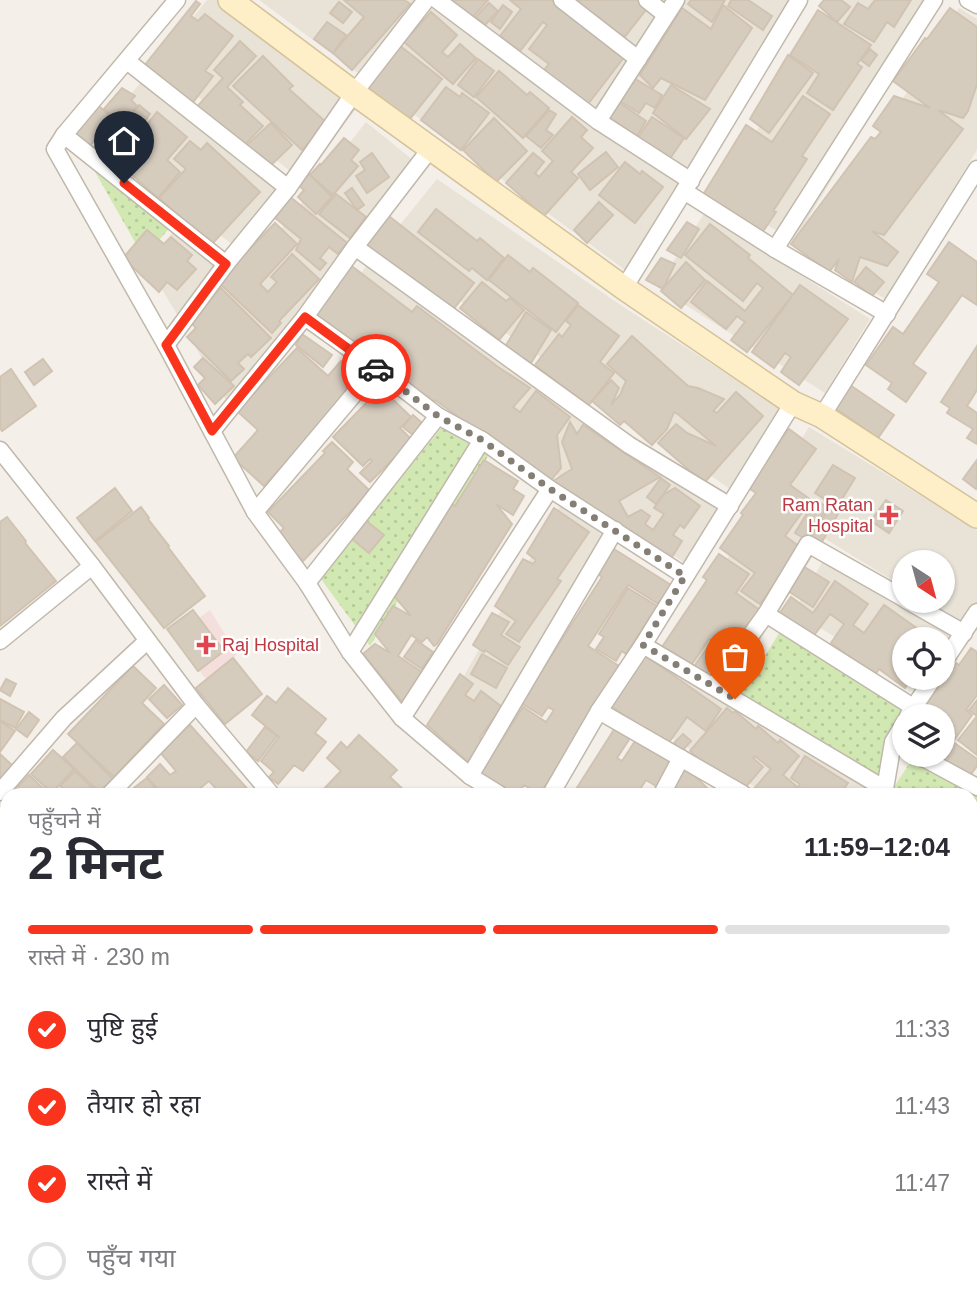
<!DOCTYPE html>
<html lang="hi">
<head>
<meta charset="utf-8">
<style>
	:root { --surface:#fff; --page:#f2f2f3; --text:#2b2b33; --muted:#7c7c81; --line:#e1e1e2; --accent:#f9331c }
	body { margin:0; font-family:Helvetica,"Noto Sans Devanagari",sans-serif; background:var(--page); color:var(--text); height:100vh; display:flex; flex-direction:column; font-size:26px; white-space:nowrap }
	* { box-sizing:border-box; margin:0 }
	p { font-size:23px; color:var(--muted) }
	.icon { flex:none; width:38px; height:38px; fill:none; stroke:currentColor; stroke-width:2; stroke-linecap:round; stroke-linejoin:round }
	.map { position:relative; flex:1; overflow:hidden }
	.panel { position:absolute; left:0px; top:788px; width:978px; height:527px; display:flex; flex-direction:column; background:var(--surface); border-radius:21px 21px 0 0; box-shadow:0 2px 5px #0004 }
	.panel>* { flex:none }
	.needle { width:46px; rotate:144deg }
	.controls { position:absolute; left:892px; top:550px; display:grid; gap:14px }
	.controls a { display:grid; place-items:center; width:63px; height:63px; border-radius:50%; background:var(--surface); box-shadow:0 2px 5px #0004; font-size:35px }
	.pin { position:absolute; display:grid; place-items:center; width:60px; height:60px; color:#fff; margin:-72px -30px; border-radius:50% 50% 50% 0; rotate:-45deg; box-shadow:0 0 7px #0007 }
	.pin .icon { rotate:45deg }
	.courier { position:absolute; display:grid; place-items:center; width:70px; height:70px; margin:-35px; border:5px solid #f9331c; border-radius:50%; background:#fff; color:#222; box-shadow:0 2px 9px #0007 }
	.overview em { font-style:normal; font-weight:700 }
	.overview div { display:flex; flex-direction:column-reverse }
	.overview { display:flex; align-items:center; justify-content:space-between; height:119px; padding:0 28px }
	h1 { font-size:46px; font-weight:700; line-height:52px }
	.bar { display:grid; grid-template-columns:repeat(4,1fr); gap:10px 7px; align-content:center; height:84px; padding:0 28px }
	.bar i { height:9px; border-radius:5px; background:var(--line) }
	.bar .current { background:var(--accent) }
	.bar p { grid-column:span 4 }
	ol { padding:0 28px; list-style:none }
	li { display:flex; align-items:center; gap:21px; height:77px }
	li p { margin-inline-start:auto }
	li .icon { padding:7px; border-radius:50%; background:var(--accent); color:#fff; stroke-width:4 }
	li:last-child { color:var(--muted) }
	li i { width:38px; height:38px; border:4px solid var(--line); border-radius:50% }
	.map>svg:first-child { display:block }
	.residential { fill:#e8e2d7 }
	.medical { fill:#f5dfdd }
	.grass { fill:url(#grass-dots) }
	.building { fill:#d6ccbe; stroke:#d1c3b2; stroke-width:2 }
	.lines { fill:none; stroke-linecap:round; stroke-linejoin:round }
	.street-casing { stroke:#c0b8ab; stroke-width:19 }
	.secondary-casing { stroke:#d4c299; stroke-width:26 }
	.street { stroke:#fff; stroke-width:16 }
	.secondary { stroke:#feefc9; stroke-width:23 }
	.done { stroke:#847e75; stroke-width:7; stroke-dasharray:0 12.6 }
	.route { stroke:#f9331c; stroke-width:9 }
	.health-dot { fill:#e0444e; stroke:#fff; stroke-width:2.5 }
	.labels { text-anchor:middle; stroke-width:5; stroke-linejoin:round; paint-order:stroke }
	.health-label { font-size:18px; fill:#be3a42; stroke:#fff; text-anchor:end }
</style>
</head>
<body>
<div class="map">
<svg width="977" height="1314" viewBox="0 0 977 1314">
	<defs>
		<pattern id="grass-dots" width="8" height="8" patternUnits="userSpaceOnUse" patternTransform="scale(1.75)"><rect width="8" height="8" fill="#d2e8b2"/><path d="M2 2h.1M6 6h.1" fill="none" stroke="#b6c89a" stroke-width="1.8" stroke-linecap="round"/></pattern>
	</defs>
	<rect width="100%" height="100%" fill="#f4f0e9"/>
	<g class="residential">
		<path d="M207,0H223L357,108L300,179L156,63Z"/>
		<path d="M259,0H796L625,270Z"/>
		<path d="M837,0H942L794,241L717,195Z"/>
		<path d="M959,8L977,19V150L885,299L808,252Z"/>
		<path d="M144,78L287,195L242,252L96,138Z"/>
		<path d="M366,122L419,165L230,407L192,341Z"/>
		<path d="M437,179L625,308L789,414L740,496L382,247Z"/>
		<path d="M704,214L870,319L825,393L657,287Z"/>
		<path d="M182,222L232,262L183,324L146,263Z"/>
		<path d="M370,261L732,511L695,570L328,318Z"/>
		<path d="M809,427L977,530V609L967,626L925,600H943V562H905V588L824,538L732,685L672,648Z"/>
		<path d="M564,499L617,537L482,765L455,749L435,727Z"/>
		<path d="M824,559L958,641L943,667V639H905V677H937L927,693L794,612Z"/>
		<path d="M661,662L873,786L868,794H767L630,714Z"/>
		<path d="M315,1307H740L736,1314H322Z"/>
	</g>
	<path class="medical" d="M210,610L237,654L208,682L174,636Z"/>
	<g class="grass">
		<path d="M86,156L177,219L144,258Z"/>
		<path d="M449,418L493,448L370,646L321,579Z"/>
		<path d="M786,622L922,706L877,777L742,693Z"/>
		<path d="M913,758L977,795V829L971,836V794L890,793Z"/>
	</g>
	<g class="building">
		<path d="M344,0H404L410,4L352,70L333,53L364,17Z"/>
		<path d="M451,0H488L472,18Z"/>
		<path d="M510,0H552L625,56L588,104L544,70L549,64L529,49L547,25L543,22L520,51L500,36L521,9Z"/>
		<path d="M573,0H642L649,6L623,39Z"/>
		<path d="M691,0H725L712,22L688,4Z"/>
		<path d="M731,0H748L772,16L763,30L728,6Z"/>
		<path d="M824,0H841L850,7L837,22L819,6Z"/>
		<path d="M875,0H911L894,27L887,22L874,42L844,24L858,3L868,9Z"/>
		<path d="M196,1L200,4L191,16L198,21L205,14L233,36L205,71L213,76L191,105L144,66Z"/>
		<path d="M339,2L352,12L343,23L330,13Z"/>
		<path d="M489,3L498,11L485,25L476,17Z"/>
		<path d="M503,5L512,12L500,29L491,22Z"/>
		<path d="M723,5L752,28L705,100L661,78L653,88L640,75L682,8L711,29Z"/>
		<path d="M950,8L977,27V84L968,111L963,118L938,110L963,129L884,235L872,231L898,252L887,266L860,257L852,282L835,270L839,259L829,272L791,244L871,137L875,139L881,132L873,126L894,96L930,108L893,81L925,38L927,39Z"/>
		<path d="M818,10L871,45L857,64L862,67L833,110L807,93L819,74L790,55Z"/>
		<path d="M431,12L457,35L442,52L448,57L460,44L476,58L453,84L404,42Z"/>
		<path d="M327,22L346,35L333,53L314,39Z"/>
		<path d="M240,41L256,56L227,87L243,102L240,105L263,126L241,149L196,108L223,78L214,70Z"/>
		<path d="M399,45L442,79L409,120L366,86Z"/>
		<path d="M870,49L877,55L869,66L861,60Z"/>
		<path d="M788,55L813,73L769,133L750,119Z"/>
		<path d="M263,56L293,86L289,89L327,123L302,150L233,86Z"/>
		<path d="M478,59L494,71L474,97L458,85Z"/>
		<path d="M499,71L527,95L530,92L549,108L523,138L476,97Z"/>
		<path d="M632,77L662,95L655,108L646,103L639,113L618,100Z"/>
		<path d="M671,85L710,109L686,139L653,113Z"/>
		<path d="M446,87L460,97L462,93L489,113L461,150L421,120Z"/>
		<path d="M122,88L135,96L131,100L137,106L122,125L104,109Z"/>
		<path d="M803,96L830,114L802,156L807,159L773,211L776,212L762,233L703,195L746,125L772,142Z"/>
		<path d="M617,101L646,121L637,136L607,116Z"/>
		<path d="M95,103L113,118L89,147L71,132Z"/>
		<path d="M139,105L150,114L134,135L122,126Z"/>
		<path d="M549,110L556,114L546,130L553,135L541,148L526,136Z"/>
		<path d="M157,112L187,137L167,160L180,172L158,198L130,173L127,177L94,148L114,125L133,142Z"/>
		<path d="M572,117L587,130L581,137L593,148L571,172L578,178L544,216L506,183L533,153L544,162L535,173L539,177L553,161L542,151Z"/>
		<path d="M652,117L684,138L669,160L637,139Z"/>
		<path d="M494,118L527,151L496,182L463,150Z"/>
		<path d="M271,123L292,145L268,168L247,145Z"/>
		<path d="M344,138L359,150L351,160L358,166L333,195L310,175L320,164L321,165Z"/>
		<path d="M190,141L201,150L207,143L260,192L211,245L159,198L186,169L174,159Z"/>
		<path d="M606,152L618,167L590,190L578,174Z"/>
		<path d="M372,153L389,177L367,193L356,176L365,170L360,162Z"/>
		<path d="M625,162L640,174L642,171L663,187L635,223L599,195Z"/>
		<path d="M309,174L332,197L316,214L298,197L304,190L298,185Z"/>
		<path d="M352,188L364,205L357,210L345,193Z"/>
		<path d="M336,194L366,217L350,238L319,214Z"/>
		<path d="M289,196L347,243L338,254L329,247L320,258L326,263L320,270L296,250L301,239L273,216Z"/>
		<path d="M599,202L613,215L587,243L574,230Z"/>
		<path d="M436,209L477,241L480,238L504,258L487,280L472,268L469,271L418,232Z"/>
		<path d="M385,213L474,283L452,311L362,243Z"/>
		<path d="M687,222L699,229L681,258L667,250Z"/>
		<path d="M275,223L297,244L260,284L268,292L277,282L271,277L292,254L319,279L279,321L281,323L272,333L218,282Z"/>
		<path d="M710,224L750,255L748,258L793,295L747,352L731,340L745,322L737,316L726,329L691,302L707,281L745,311L763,288L757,283L743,301L685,255Z"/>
		<path d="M147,230L164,244L171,237L192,255L187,261L196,269L177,290L167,282L159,292L123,258Z"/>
		<path d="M949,242L977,262V305L962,295L913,364L926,373L906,402L888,389L892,383L866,365L893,327L903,334L939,282L927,274Z"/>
		<path d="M508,255L530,272L533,268L578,303L556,332L489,280Z"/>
		<path d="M661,258L675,264L663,289L646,280Z"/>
		<path d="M686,262L705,280L681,308L661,291Z"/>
		<path d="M349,264L412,312L417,306L498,367L530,388L513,407L520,412L536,391L570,417L557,435L561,468L549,483L435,400L432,404L312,312Z"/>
		<path d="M866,267L884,282L872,296L854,282Z"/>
		<path d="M482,282L506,301L510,298L524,310L499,340L460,308Z"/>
		<path d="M800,285L848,319L799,385L781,372L791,357L785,353L774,368L752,352Z"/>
		<path d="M221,288L271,338L251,357L248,354L238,363L244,369L231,381L187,337L196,328L189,320Z"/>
		<path d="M578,305L619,336L600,362L614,373L588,406L535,365L559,334L562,337L571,325L566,321Z"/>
		<path d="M526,312L551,330L531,363L505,347Z"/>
		<path d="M302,334L332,355L323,367L296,345Z"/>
		<path d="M632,336L688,386L698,388L724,399L713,411L717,413L736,392L763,416L704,483L658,443L676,424L687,433L716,446L679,415L674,412L667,429L652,445L624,421L620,425L592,401L611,380L619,388L611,405L620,395L626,381L607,364Z"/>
		<path d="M977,346V390L967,406L977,413V444L967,438L973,429L947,413L950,408L941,402Z"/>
		<path d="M297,348L328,376L341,361L349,368L344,373L356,385L264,486L233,458L258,430L237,411Z"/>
		<path d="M203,358L234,386L215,404L198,385L205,378L194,367Z"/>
		<path d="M43,359L52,371L34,385L25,372Z"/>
		<path d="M11,369L36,406L2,431L0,428V377Z"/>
		<path d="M847,383L894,415L878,438L831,405Z"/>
		<path d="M381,388L411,417L400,428L412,440L370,482L360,473L372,461L370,459L363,466L333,437Z"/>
		<path d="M413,415L422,423L413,435L403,427Z"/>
		<path d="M570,422L577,434L583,425L660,477L619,501L628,517L641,510L650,516L645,524L653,530L664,514L654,508L664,494L675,488L700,506L684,528L680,525L673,535L682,541L670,560L553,481L572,469L562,442Z"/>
		<path d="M789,429L816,449L790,485L811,500L785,536L800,547L760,604L741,591L755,573L720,548L743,515L741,513L756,493L747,487Z"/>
		<path d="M332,442L353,462L347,469L370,491L303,561L276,536L284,528L268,512L325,453L323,451Z"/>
		<path d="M484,460L518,481L513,489L524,496L513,515L496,504L512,524L437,644L434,646L427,637L422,642L411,635L398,656L422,672L403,703L363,654L375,644L390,653L375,634L393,606L411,616L395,597L452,504L455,506Z"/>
		<path d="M977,460V487L976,489L963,479Z"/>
		<path d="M833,465L855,478L837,507L815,493Z"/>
		<path d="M661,478L670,485L656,504L647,497Z"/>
		<path d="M115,488L132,511L95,541L77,518Z"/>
		<path d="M815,500L827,507L807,540L795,533Z"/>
		<path d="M886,500L903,511L889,533L871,521Z"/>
		<path d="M141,507L149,518L148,519L169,546L168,547L205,596L164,628L96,542Z"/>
		<path d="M554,508L589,532L557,579L561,581L519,642L506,634L516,621L495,606L523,559L533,564L536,560L527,553Z"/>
		<path d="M828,509L838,514L820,545L810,539Z"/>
		<path d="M7,517L26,541L25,543L56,581L0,626V522Z"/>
		<path d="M365,520L384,535L369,553L351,538Z"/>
		<path d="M614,549L671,585L658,604L628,585L588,646L622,668L540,794L524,785L517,794H510L505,791L506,789L481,773L523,707L546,722L554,710L548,707L542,716L521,703L602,577L598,574Z"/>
		<path d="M719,554L749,574L736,593L761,611L721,668L714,664L705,676L693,668L712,641L709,639L690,667L662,647L707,580L703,577Z"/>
		<path d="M803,566L829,582L813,607L788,591Z"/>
		<path d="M835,581L868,604L853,625L864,633L884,605L932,639H905V677H912L905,688L879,669L875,675L831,643L844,624L830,614L812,638L779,614L791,597L813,613Z"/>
		<path d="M628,588L657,606L626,654L622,651L616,661L596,649L604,637L599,634Z"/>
		<path d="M193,610L224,651L198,671L167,629Z"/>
		<path d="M492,613L509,622L501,635L520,647L508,665L485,650L484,652L473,645Z"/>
		<path d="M416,640L433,652L422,669L404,657Z"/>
		<path d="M971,648L977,652V695L966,710L972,715L953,742L977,759V766L968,778L928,754H943V716H918L956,663L959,665Z"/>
		<path d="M482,654L507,668L496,688L471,674Z"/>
		<path d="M643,654L721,709L706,731L687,717L667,745L608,704Z"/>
		<path d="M233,658L262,694L225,724L196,688Z"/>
		<path d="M133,666L156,688L142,703L164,724L114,777L68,734Z"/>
		<path d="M460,674L473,684L465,695L474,701L481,691L502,707L480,737L484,740L468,762L427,725Z"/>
		<path d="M6,679L16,684L10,696L0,690Z"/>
		<path d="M164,685L182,705L167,718L149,699Z"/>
		<path d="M288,688L326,719L315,733L326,742L303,771L294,765L278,784L269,777L274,772L261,761L279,737L252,715L267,696L276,703Z"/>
		<path d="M0,699L24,712L15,728L0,720Z"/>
		<path d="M977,700V755L958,740L977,716L969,710Z"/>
		<path d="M727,708L733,713L735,711L756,729L758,726L778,743L780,740L799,756L783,775L796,786L790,794H759L753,790L771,769L755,756L753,758L763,767L744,789L726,774L722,779L690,751Z"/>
		<path d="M29,712L39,720L27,737L16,729Z"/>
		<path d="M0,721L15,731L0,752Z"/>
		<path d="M190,725L252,794H221L209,781L193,794H162L147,777L160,764L170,775L176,771L160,752Z"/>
		<path d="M617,725L632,735L617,758L622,761L637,738L676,762L659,788L646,780L637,794H573Z"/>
		<path d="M265,727L277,736L258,761L246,752Z"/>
		<path d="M683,734L691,741L682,751L674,743Z"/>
		<path d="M359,735L397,770L390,777L408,794H319L341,771L327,758L341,742L347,748Z"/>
		<path d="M77,743L113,779L99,792L63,757Z"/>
		<path d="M53,750L74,769L52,793L31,774Z"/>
		<path d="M0,754L14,767L0,783Z"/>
		<path d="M805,756L848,783L840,794H793L800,784L791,778Z"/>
		<path d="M686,767L713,794H678L672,788Z"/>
		<path d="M75,771L98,794H69L60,786Z"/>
		<path d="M29,775L49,794H16L13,792Z"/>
		<path d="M147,778L160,794H126Z"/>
		<path d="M7,800V851L6,850L3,853L7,857V894L0,901V808Z"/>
		<path d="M971,863L977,867V970L971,979Z"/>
		<path d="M7,915V976L0,983V930L3,926L0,923Z"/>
		<path d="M1,991L7,997V1074L0,1081Z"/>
		<path d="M7,1114V1145L0,1138V1121Z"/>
		<path d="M977,1127V1233L972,1242L971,1137Z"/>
		<path d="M0,1240L7,1246V1273L4,1276L0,1272Z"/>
		<path d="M40,1307H82L76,1314H34Z"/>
		<path d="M202,1307H241L243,1309L238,1314H209Z"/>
		<path d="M304,1307H363L364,1309L359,1314H311Z"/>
		<path d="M417,1307H466L460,1314H424Z"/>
		<path d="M496,1307H587L581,1314H543L541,1313L540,1314H505Z"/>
		<path d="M619,1307H661L672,1314H615Z"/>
		<path d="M673,1307H725L721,1314H685Z"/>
		<path d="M767,1307H780L792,1314H763Z"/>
		<path d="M857,1307H893L889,1314H853Z"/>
	</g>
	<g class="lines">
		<g class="street-casing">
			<g id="street">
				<path d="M177,0L64,135L55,149L166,345L255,512L307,583L350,652L402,718L470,776L499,794"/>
				<path d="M437,0L598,121L691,181"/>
				<path d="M562,0L638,59"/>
				<path d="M647,0L666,15"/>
				<path d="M968,0L977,5"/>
				<path d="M127,61L288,188"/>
				<path d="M598,121L676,0"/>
				<path d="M64,135L226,264"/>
				<path d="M684,191L775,249L887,314"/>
				<path d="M355,247L629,445L730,506"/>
				<path d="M775,249L934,0"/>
				<path d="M624,288L684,191L799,0"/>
				<path d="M305,317L376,368L438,416L482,440L550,489L685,576"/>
				<path d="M166,345L226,264L288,188L354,93L426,0"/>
				<path d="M822,416L977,169"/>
				<path d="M212,431L305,317L355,247L431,148"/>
				<path d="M0,450L92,566L196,705L271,794"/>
				<path d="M255,512L376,368"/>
				<path d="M307,583L438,416"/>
				<path d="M906,600L964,633"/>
				<path d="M766,614L913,707"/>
				<path d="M0,641L92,566"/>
				<path d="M643,645L885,789"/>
				<path d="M350,652L482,440"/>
				<path d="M943,663L977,612"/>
				<path d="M714,686L766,614L808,544L905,599"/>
				<path d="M599,711L743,794"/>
				<path d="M908,716L934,677"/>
				<path d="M402,718L550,489"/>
				<path d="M916,754L977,787"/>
				<path d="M470,776L615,530"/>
				<path d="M0,792L64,718L147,641"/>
				<path d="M663,792L681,758"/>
				<path d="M110,794L196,705"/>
				<path d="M551,794L599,711L643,645L793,403"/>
				<path d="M882,794L885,789L893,742L905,722"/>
				<path d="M971,836L977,827"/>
				<path d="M0,915L7,906"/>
				<path d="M971,1018L977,1009"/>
				<path d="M971,1044L977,1047"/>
				<path d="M0,1092L7,1084"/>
				<path d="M971,1262L977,1253"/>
				<path d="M971,1278L977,1281"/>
				<path d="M253,1307L259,1314"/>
				<path d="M399,1307L407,1314"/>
				<path d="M474,1314L477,1307"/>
				<path d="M597,1314L601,1307"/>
				<path d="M749,1314L753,1307"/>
				<path d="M848,1314L852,1307"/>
				<path d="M940,1314L944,1307"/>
			</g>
		</g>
		<g class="secondary-casing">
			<path id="secondary" d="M230,0L354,93L624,288L793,403L822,416L977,516"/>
		</g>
		<use href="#street" class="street"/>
		<use href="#secondary" class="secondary"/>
	</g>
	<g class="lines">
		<path class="done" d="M376,369L438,416L482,440L550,489L685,576L643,645L735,699"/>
		<path class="route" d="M124,183L226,264L166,345L212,431L305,317L376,369"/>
	</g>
	<g class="health-dot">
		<path d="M885.5 504.5h7v7h7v7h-7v7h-7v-7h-7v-7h7z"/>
		<path d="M202.5 634.5h7v7h7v7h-7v7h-7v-7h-7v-7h7z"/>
	</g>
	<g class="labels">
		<g class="health-label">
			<text x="873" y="511">Ram Ratan<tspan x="873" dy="21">Hospital</tspan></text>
			<text x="222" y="651" text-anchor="start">Raj Hospital</text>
		</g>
	</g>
</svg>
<div class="controls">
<a><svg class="needle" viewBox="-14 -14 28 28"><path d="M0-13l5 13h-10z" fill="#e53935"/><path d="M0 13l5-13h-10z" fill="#7c7c81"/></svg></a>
<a><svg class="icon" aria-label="locate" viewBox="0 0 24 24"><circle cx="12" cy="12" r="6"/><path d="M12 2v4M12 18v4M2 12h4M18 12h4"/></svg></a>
<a><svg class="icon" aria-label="layers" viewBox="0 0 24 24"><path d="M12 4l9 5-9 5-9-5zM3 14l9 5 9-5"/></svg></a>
</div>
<div class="pin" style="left:735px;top:699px;background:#ea580c"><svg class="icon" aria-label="bag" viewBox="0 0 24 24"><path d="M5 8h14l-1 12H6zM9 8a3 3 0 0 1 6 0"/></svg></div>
<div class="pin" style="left:124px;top:183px;background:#1f2937"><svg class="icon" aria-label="home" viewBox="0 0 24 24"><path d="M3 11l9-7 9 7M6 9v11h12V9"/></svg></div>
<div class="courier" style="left:376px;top:369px"><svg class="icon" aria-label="car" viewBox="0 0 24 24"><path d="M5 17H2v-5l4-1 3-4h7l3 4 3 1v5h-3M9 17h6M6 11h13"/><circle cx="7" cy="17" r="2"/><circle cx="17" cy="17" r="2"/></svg></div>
<section class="panel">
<div class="overview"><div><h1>2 मिनट</h1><p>पहुँचने में</p></div><em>11:59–12:04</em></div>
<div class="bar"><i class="current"></i><i class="current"></i><i class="current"></i><i></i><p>रास्ते में · 230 m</p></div>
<ol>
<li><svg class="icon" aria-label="check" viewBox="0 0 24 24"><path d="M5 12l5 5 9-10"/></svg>पुष्टि हुई<p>11:33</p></li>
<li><svg class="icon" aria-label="check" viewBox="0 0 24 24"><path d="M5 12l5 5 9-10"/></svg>तैयार हो रहा<p>11:43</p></li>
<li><svg class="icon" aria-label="check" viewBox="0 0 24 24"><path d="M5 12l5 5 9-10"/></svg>रास्ते में<p>11:47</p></li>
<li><i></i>पहुँच गया</li>
</ol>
</section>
</div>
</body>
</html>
